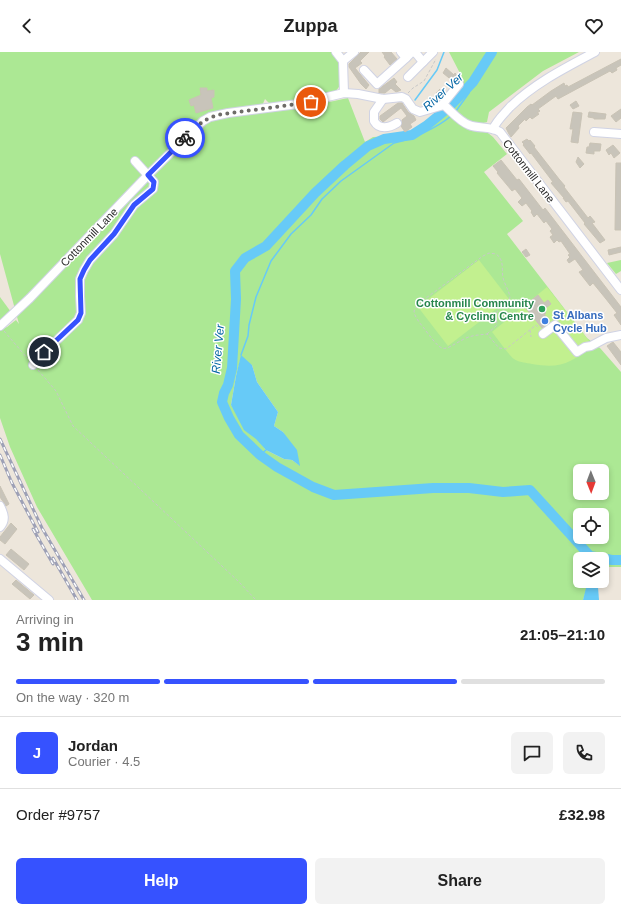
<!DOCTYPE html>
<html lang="en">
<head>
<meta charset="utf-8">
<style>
	:root { --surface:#fff; --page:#f2f2f2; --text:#222; --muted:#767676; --line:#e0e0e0; --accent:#3652ff }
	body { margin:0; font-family:Helvetica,sans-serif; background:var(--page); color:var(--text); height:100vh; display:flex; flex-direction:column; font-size:15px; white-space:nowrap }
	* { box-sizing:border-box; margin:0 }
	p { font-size:13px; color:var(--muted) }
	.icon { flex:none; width:22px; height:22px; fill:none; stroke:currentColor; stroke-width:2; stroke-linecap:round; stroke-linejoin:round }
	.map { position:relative; height:548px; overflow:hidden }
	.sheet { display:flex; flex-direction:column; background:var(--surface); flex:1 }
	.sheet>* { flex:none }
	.needle { width:26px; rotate:179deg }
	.tools { position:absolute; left:573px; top:412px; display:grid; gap:8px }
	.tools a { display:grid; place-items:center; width:36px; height:36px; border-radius:6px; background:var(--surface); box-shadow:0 2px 6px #0003; font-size:20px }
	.pin { position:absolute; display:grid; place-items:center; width:34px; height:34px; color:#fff; margin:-17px; border:2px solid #fff; border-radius:50%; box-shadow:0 1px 4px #0007 }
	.courier { position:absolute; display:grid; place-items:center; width:40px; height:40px; margin:-20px; border:3px solid #3652ff; border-radius:50%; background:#fff; color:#222; box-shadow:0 1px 5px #0007 }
	.summary em { font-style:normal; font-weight:700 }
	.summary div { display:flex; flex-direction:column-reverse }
	.summary { display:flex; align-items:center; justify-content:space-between; height:68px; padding:0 16px }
	h1 { font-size:26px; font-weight:700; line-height:30px }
	.bar { display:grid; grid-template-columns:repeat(4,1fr); gap:6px 4px; align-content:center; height:48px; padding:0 16px }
	.bar i { height:5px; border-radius:3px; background:var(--line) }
	.bar .on { background:var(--accent) }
	.bar p { grid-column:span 4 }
	.line { display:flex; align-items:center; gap:10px; padding:0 16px; border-top:1px solid var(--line) }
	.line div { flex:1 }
	.round { display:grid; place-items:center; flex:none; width:42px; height:42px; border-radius:6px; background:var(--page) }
	.button { display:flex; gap:8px; margin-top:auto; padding:8px 16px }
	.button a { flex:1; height:46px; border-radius:6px; background:var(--accent); color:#fff; font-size:16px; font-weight:700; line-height:46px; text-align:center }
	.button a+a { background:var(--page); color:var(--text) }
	header { display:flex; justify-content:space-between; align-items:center; height:52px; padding:0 16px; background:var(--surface); font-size:18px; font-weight:700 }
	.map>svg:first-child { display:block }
	.green { fill:#ace894; fill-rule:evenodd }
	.pitch { fill:#c2f08f }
	.water { fill:#67caf7 }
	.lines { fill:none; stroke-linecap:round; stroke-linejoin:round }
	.stream { stroke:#67caf7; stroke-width:1.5 }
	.river { stroke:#67caf7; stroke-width:10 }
	.building { fill:#c8c4ba; stroke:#c9c3b5 }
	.minor-casing { stroke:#d0d3e4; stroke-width:10 }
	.path { stroke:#c8c8c8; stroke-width:1; stroke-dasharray:3 2; stroke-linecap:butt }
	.minor { stroke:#fff; stroke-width:8 }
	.rail-casing { stroke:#9da0b6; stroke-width:3 }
	.rail { stroke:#fff; stroke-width:1.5; stroke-dasharray:4.5; stroke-linecap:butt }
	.done { stroke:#6e6c68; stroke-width:4; stroke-dasharray:0 7.2 }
	.route { stroke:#3652ff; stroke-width:5 }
	.leisure-dot { fill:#2e9e5b; stroke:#fff; stroke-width:1.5 }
	.shop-dot { fill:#3f7fe0; stroke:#fff; stroke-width:1.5 }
	.labels { text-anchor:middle; stroke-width:3; stroke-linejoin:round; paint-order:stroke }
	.street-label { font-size:11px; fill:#2a2a2a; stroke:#fff }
	.leisure-label { font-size:11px; font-weight:bold; fill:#27864d; stroke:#fff; text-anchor:end }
	.shop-label { font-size:11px; font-weight:bold; fill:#366cbe; stroke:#fff; text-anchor:start }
	.water-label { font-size:12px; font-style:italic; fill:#0466a4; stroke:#fff }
</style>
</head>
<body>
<header><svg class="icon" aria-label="back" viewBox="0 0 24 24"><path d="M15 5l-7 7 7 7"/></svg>Zuppa<svg class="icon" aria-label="heart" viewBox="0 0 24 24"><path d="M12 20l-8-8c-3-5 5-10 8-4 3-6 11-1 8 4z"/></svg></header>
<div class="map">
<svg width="621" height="548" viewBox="0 0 621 548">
	<rect width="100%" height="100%" fill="#ede6db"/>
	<g class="green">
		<path d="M0,0H333L339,9L341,32L336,39L317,45L271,53L265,47L259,61L315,53L348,46L365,90L373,85L395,84L411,81L426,72L442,59H446L473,77L488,81L493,85L507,102L484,120L523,169L507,182L587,286L600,296L621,320V515H602V507H580V529H589L583,548H92L37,455L10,395L0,366V278L7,275L16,268L19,272L0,202ZM240,309L252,313L257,330L278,360L274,374L283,380L299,413L292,408L284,407L266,398L231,353L236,324ZM580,419H602V441H580ZM580,463H602V485H580Z"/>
		<path d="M449,0H579L543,19L489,60L487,70C470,76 457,59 445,49L464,29Z"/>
		<path d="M621,208V219L616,222L607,211Z"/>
		<path d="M0,245L11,260L0,270Z"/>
	</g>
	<g class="pitch">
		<path d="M479,208L509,247L448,294L418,255Z"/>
		<path d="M547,235L593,294C570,311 561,317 532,312C527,311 518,310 514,307C508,302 497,286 492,280Z"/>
	</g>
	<g class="water">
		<path d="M241,303L252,313L257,330L278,360L274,374L283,380L297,398L300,414L292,408L284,407L266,398L256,387L244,378L231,353L236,324Z"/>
		<path d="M598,535L599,548H583L586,536Z"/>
	</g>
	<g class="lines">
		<g class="stream">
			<path d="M415,48L437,18L444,0"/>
			<path d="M456,59L469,41L473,30"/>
			<path d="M241,303L248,284L249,273L256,245L271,209L291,182L311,163L322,147L341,129L394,91C412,87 437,76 451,64"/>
			<path d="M260,403L266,398"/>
		</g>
		<path class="river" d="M492,0L473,30L448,56L426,74L412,83L384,87L368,94L345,113L315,141L266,194L245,206L235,219L236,247L232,316L228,333L224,341L222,350L229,366L239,383L260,403L277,415L313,435L334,443L433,436H469L503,440L530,438L590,504L612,508H621"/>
	</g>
	<g class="building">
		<path d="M361,0H369L360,9L362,11L355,16L369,33L366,37L361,32L349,15V12Z"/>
		<path d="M382,0H391L397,7L390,13L384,5L385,4Z"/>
		<path d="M621,7V13L616,16L617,18L612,21L610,19L558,47L556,44L538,57L540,59L537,61L539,62L532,67L530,65L526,69L525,67L518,74L519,76L511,85L509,82L506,76L527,55L531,52L532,53L551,39L564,31L565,34L567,33L568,35Z"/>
		<path d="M446,16L454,23L455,21L459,25L454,30L443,21Z"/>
		<path d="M394,26L397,30L395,32L401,38L396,40L391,36L385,41H379V37Z"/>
		<path d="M200,36H207V39L214,38V45L211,46L213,56L196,61L194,53L191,54L189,48L201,43Z"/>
		<path d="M440,37L444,41L441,46L436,41Z"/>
		<path d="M576,49L579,54L573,57L570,53Z"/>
		<path d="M398,51H402L408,60L414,64L416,68L410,72L412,75L405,80L401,74L402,71V68L407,64L401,56L383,70L380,67V64Z"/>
		<path d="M621,57V66L616,70L611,64Z"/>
		<path d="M573,60L582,61L578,91L571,90L573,77H570Z"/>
		<path d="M589,60L606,62L605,67H594V66L588,65Z"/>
		<path d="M527,87L529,89L530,88L535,94L534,95L559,127L565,134L564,135L588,166L590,164L595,170L592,171L605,188L600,191L584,172L585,171L568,149L566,150L563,146H564L551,131L553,130L531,101L530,102L523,93L524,92L522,90Z"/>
		<path d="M590,91L601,92L600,99H594V102L586,101L587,95H589Z"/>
		<path d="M613,93L620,101L614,106L611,101L609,103L606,98Z"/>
		<path d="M578,105L584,112L580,116L576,110Z"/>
		<path d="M501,108L517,128L519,127L543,158L545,156L621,255V273L614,263L617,261L606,247L593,231L590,234L579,220L583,218L575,207L569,211L567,208L570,205L568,203L570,202L561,189L559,190L557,188L554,191L550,185L553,183L550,179L552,177L546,169L544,171L537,162L534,165L531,160L532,159L526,151L522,154L518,150L522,146L515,137L512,139L497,121L498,120L493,114Z"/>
		<path d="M616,111H621V178H615Z"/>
		<path d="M621,195V200L609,203L608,198Z"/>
		<path d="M526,197L530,203L526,205L522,200Z"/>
		<path d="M538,243L544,251L548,248L551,252L543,258L546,261L544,262L550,270L542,276L524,254Z"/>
		<path d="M613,290L621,300V313L607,294Z"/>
		<path d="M0,434L9,452L6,454L0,445Z"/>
		<path d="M11,471L17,477L5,492L0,488V485Z"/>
		<path d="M11,497L29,512L24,518L6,503Z"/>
		<path d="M16,528L34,543L30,547L12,532Z"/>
	</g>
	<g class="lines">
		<g class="minor-casing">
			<g id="minor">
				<path d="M336,0L343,9L344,41"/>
				<path d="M401,0L406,6L411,1L415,0L423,10L408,25"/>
				<path d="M343,9L354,0"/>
				<path d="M423,10L433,0"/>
				<path d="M364,18L377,32L406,6"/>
				<path d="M383,47L374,60V69C379,78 389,76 397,71"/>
				<path d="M442,53L459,32"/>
				<path d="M493,77C497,68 504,62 510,55C535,31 565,16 595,0"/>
				<path d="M594,80L621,82"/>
				<path d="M0,274L30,246L148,123L203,69L210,65L228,61L298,52L344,41L358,42L383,47L402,45L406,47L413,57L420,60L444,53C452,60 459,69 469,73C479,77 490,74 500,80L621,238"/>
				<path d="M543,282L555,273L577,300L585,295L591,294L606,286L621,283"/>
				<path d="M33,313L35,309L78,268L81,261L80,244V227L84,218L90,208L114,182L134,153L153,137L154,130L135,109"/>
				<path d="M0,454C4,462 6,468 0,475"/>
				<path d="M0,507L49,548"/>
			</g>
		</g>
		<g class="path">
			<path d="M408,41L413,36L424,29L436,7"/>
			<path d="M530,278L531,285"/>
			<path d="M4,279L28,307"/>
			<path d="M487,282L497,273L496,263L498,257L509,249L510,245C509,239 506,235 504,229C500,219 506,209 496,202L489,201L483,204L418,252L414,259C415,267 422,273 426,279C445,304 442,298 466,286C473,283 480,283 487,282L499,296L506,297L536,273L539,276"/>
			<path d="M38,318L56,339L73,374L239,530L256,548"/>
		</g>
		<use href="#minor" class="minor"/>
		<g class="rail-casing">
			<g id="rail">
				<path d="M0,387L42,476L84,548"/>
				<path d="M0,403L12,431L38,480"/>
				<path d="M33,477L53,512"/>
				<path d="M53,506L77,548"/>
			</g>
		</g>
		<use href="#rail" class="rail"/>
	</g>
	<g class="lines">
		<path class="done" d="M185,86L203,69L217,63L311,50"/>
		<path class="route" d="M44,300L78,268L81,261L80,227L84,218L90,208L114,182L134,153L153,137L154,130L148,123L185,86"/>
	</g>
	<circle class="leisure-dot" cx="542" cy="257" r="4"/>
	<circle class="shop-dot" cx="545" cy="269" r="4"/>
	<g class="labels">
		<g class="street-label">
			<text transform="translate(529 119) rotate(52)" y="4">Cottonmill Lane</text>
			<text transform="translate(89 185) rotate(-46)" y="4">Cottonmill Lane</text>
		</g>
		<g class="leisure-label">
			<text x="534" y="255">Cottonmill Community<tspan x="534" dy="13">&amp; Cycling Centre</tspan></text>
		</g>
		<g class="shop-label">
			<text x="553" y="267">St Albans<tspan x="553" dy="13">Cycle Hub</tspan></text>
		</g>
		<g class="water-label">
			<text transform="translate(443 40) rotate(-42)" y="4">River Ver</text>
			<text transform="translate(218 297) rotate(-85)" y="4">River Ver</text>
		</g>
	</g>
</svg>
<div class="tools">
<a><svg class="needle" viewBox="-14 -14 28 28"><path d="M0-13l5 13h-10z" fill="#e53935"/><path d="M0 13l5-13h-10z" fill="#767676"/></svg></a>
<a><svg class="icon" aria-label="locate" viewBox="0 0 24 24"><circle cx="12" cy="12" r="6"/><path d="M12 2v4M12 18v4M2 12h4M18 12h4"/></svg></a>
<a><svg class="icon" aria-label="layers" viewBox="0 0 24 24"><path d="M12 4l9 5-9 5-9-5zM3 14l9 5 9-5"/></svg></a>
</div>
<div class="pin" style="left:311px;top:50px;background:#ea580c"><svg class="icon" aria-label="bag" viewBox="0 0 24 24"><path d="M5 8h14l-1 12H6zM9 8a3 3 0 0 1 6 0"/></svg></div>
<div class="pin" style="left:44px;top:300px;background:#1f2937"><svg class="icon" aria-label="home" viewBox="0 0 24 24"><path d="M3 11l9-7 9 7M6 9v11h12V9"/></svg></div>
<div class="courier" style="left:185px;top:86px"><svg class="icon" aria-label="bike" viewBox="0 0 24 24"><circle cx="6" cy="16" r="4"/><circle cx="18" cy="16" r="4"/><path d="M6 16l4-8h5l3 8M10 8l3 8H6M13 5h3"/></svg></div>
</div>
<section class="sheet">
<div class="summary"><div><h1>3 min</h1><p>Arriving in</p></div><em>21:05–21:10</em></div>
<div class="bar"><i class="on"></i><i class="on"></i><i class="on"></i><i></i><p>On the way · 320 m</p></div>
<div class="line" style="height:72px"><b class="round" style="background:var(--accent);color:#fff">J</b><div><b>Jordan</b><p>Courier · 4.5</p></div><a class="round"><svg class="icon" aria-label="chat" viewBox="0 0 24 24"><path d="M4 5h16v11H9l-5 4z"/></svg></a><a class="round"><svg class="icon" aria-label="phone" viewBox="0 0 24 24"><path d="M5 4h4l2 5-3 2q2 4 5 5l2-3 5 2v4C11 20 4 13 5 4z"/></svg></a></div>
<div class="line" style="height:52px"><div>Order #9757</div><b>£32.98</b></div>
<div class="button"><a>Help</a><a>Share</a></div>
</section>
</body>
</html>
